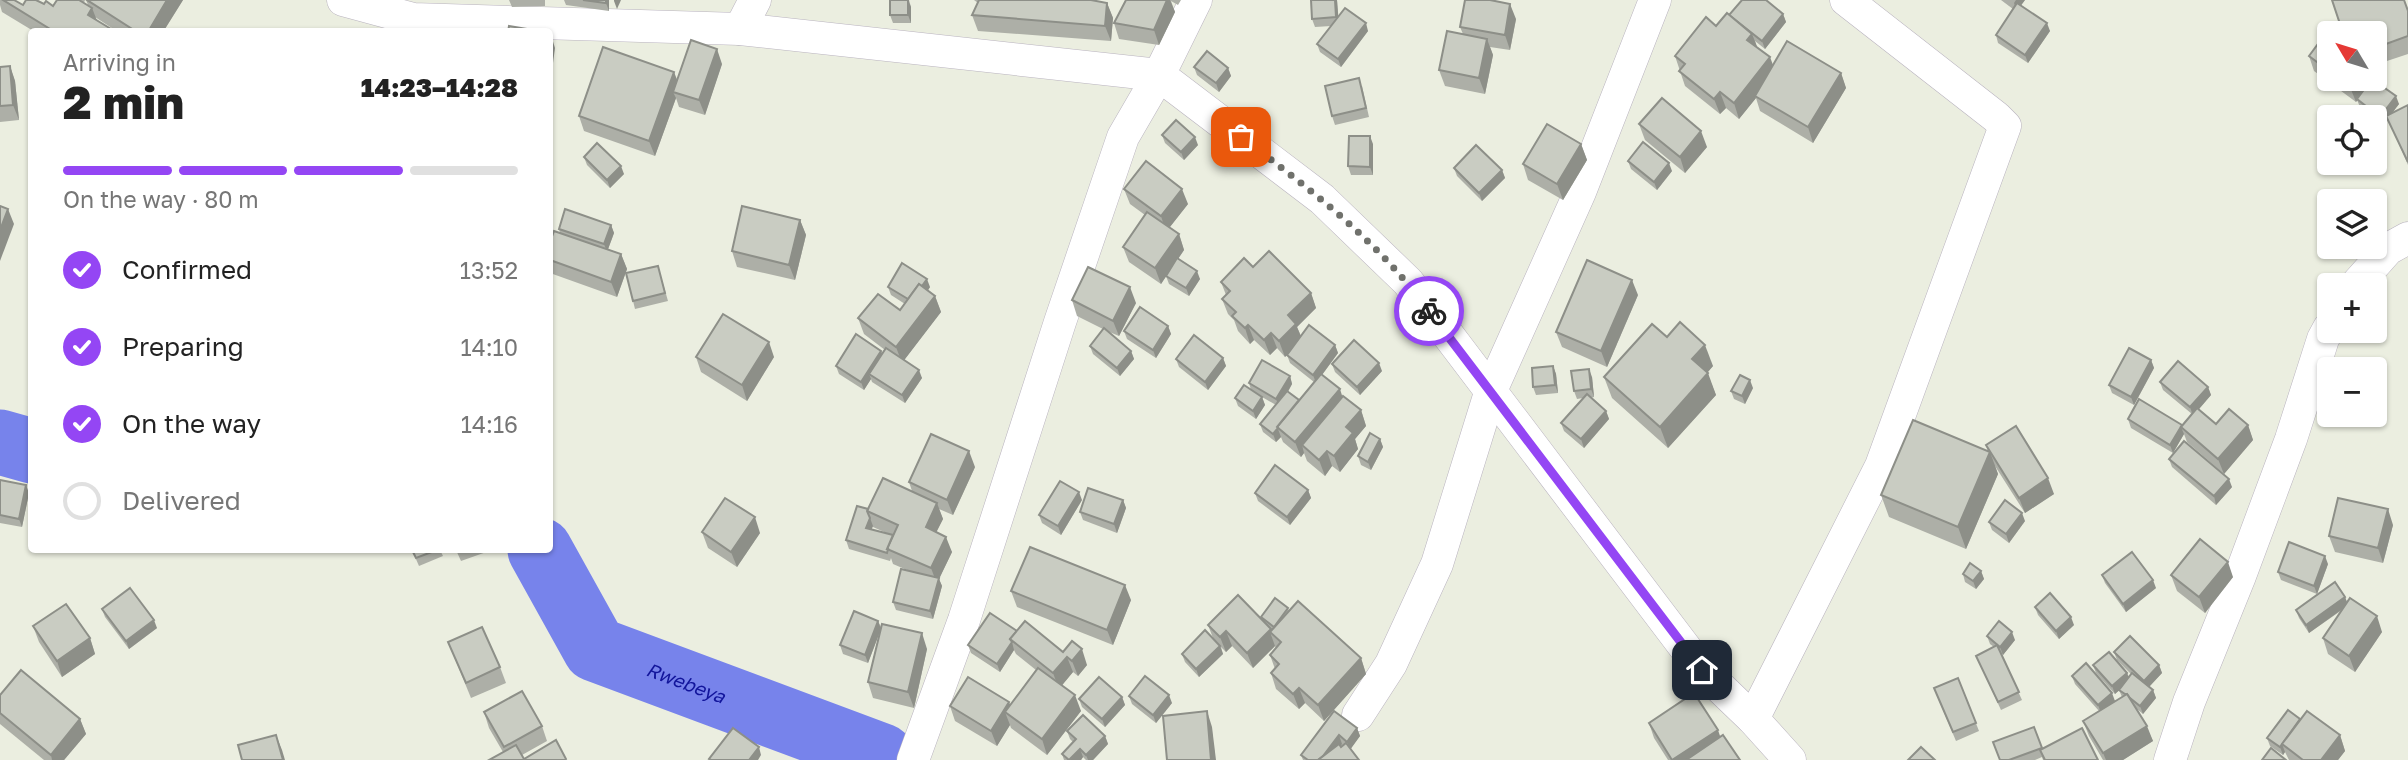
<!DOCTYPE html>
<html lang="en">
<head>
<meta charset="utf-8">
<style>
	:root { --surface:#fff; --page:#f6f6f6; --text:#222; --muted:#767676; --line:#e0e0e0; --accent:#9446f4 }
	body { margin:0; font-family:"Golos Text",sans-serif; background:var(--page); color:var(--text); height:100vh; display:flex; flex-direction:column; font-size:26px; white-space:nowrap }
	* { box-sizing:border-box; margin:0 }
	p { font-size:23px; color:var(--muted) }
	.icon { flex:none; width:38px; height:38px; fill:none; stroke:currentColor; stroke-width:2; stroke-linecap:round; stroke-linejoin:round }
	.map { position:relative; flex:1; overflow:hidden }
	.details { position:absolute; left:28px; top:28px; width:525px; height:525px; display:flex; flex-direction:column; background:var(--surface); border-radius:7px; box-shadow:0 2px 5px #0004 }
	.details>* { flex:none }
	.needle { width:46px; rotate:308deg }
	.fabs { position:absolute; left:2317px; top:21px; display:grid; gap:14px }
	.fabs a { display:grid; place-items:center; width:70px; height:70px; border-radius:7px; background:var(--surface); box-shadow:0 2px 5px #0004; font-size:35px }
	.pin { position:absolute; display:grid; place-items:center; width:60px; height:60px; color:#fff; margin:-30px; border-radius:14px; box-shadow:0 4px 10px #0006 }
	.courier { position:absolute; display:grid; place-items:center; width:70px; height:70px; margin:-35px; border:5px solid #9446f4; border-radius:50%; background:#fff; color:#222; box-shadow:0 2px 9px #0007 }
	.overview em { font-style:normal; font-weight:800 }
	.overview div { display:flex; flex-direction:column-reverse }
	.overview { display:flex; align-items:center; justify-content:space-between; height:119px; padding:0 35px }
	h1 { font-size:46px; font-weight:800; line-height:52px }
	.bar { display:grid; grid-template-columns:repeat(4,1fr); gap:10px 7px; align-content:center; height:84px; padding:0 35px }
	.bar i { height:9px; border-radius:5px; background:var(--line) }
	.bar .selected { background:var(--accent) }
	.bar p { grid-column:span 4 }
	ol { padding:0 35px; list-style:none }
	li { display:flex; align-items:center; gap:21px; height:77px }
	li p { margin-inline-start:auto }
	li .icon { padding:7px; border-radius:50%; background:var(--accent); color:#fff; stroke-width:4 }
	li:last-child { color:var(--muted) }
	li i { width:38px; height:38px; border:4px solid var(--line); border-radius:50% }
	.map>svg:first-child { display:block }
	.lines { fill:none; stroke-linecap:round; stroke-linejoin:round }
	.river { stroke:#7783eb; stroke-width:65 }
	.street-casing { stroke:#b9b3bf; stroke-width:33 }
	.street { stroke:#fff; stroke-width:32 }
	.wall { fill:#adafa7; fill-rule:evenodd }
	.shaded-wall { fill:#8d8f88 }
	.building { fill:#c9ccc2; stroke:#8d8f88; stroke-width:2 }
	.done { stroke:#70716c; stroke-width:7; stroke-dasharray:0 12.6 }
	.route { stroke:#9446f4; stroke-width:9 }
	.labels { text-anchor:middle; stroke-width:6; stroke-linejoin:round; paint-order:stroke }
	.water-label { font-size:19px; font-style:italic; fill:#12159b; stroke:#fff }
</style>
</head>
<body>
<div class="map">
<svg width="2408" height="760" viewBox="0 0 2408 760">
	<rect width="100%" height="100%" fill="#ebeee0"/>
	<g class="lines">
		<g class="river">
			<path d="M0,442L32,451"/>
			<path id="s1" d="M540,550L595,649L882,756"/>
		</g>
		<g class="street-casing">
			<g id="street">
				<path d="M343,0L413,19L740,29L1159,75L1322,199L1408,282L1702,670L1753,719L1790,760"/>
				<path d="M740,29L755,0"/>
				<path d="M2356,285L2388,249L2408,238"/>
				<path d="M1358,715L1391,664L1437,564L1490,393L1580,192L1655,0"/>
				<path d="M1753,719L1881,466L2005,126L1996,117L1846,0"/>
				<path d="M913,760L964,620L1060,322L1123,137L1159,75L1196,0"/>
				<path d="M2170,760L2189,702L2240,576L2291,439L2323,339L2329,328"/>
			</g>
		</g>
		<use href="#street" class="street"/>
	</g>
	<g class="wall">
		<path d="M0,0H14L23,5L44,4L53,6L57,0H85L84,3L88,5L86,0H183L163,32H118L95,17L96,20L116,32H35L2,12L0,5Z"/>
		<path d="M509,0H545V6L512,7Z"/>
		<path d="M564,0H609V11L566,5Z"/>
		<path d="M890,0H909L911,7V23H893L890,15Z"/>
		<path d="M974,0H1091L1107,3L1113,18L1111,41L978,31L972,15L978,3Z"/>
		<path d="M1126,0H1181L1178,5L1171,1L1175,12L1159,45L1119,39L1114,23Z"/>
		<path d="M1311,0H1337L1338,16L1368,31L1341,67L1320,52L1317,44L1331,26L1315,27L1312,19Z"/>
		<path d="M2001,0H2025L2021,5L2050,31L2028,63L1998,43L1996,35L2013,9Z"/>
		<path d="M2408,9V54L2375,65V33Z"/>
		<path d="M1783,14L1786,22L1765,49L1755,41L1757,47L1773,65L1841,73L1846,88L1813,143L1760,111L1756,98L1739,119L1726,108L1720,114L1685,86L1675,56L1729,15Z"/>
		<path d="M1516,19L1510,50L1490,47L1493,55L1485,94L1445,86L1439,70L1463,34L1460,27Z"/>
		<path d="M2329,36V79H2373L2399,104L2392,113L2408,105V165L2388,119L2383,125L2375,119V117H2373L2360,107L2357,100L2356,102L2314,71L2309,56Z"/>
		<path d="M722,64L705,115L679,107L676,98L655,156L584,131L579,116Z"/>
		<path d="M10,66L15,81L19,120L0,122V67Z"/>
		<path d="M1194,67L1228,68L1231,76L1219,92L1197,75Z"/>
		<path d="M1362,86L1369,117L1335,125L1332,116Z"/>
		<path d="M1639,124L1707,147L1685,173L1645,140Z"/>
		<path d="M1162,135L1198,145L1184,160L1165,143Z"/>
		<path d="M1373,144V175H1351L1348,166Z"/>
		<path d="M1581,144L1587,160L1563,200L1528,180L1523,164Z"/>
		<path d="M584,157L624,174L610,188L587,165Z"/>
		<path d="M1628,161L1672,171L1657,190L1631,169Z"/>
		<path d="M1454,168L1502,170L1505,178L1482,201L1457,176Z"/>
		<path d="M1124,189L1188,204L1169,228L1179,234L1184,250L1178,259L1200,279L1189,296L1169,284L1166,276L1161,284L1129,262L1123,247L1145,215L1130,204Z"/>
		<path d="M800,220L806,235L795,280L737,267L732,251Z"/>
		<path d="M611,225L614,233L608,249L621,254L627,269L617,297L550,273V242L560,233L559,229Z"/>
		<path d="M658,266L668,301L635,309L633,301Z"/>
		<path d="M1253,267L1311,293L1316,308L1297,327L1301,336L1335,345L1338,353L1322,375L1342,397L1361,410L1366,426L1355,439L1358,449L1340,472L1332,466L1325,476L1307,461L1304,453L1301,457L1283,442L1281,437L1276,442L1263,432L1260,424L1276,405L1262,397L1265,405L1256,419L1238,406L1235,398L1251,390L1249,383L1290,376L1292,384L1288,392L1299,400L1314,382L1290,363L1287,355L1285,357L1277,348L1270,355L1254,340L1250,344L1238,331L1234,320L1228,314L1222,299L1226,295L1221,282Z"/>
		<path d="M888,287H930L928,290L935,296L941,312L904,360L922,378L905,403L872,382L871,379L864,390L839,374L836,366L881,351L882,354L885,350L864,334L858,318L900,310L905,304L891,295Z"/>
		<path d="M1638,295L1607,367L1562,347L1556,332Z"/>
		<path d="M1072,300L1136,303L1119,336L1107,331L1131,351L1134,359L1120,376L1093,354L1090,346L1103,329L1077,316Z"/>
		<path d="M1168,326L1171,334L1156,358L1127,339L1124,331Z"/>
		<path d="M1667,337L1713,366L1707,373L1716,395L1668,448L1612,398L1604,377Z"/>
		<path d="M696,357H774L747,401L701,372Z"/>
		<path d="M1223,358L1226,366L1208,390L1179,367L1176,359Z"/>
		<path d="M2151,360L2154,368L2134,405L2112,393L2109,385Z"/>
		<path d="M1332,364L1382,371L1360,395L1335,372Z"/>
		<path d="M1553,366L1556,374L1558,393L1536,395L1533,387Z"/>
		<path d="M1592,377L1594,397L1591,398L1606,411L1609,419L1584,448L1564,431L1561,423L1583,398L1577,399L1574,391Z"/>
		<path d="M2160,382L2208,387L2211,395L2199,409L2216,424L2248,425L2253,440L2224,474L2187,442L2184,434L2173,453L2131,428L2128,419L2182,425L2192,414L2163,390Z"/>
		<path d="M1753,388L1745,404L1734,399L1731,391Z"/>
		<path d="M1380,439L1383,447L1371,470L1361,465L1358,456Z"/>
		<path d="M1986,445L2054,494L2025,513L1995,466L1998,474L1966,549L1889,517L1881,495L1988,452Z"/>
		<path d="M2169,459L2232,487L2216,505L2172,467Z"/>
		<path d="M975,467L953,515L939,509L943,519L936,532L952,552L939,579L942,586L933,619L896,610L893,602L907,570L893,564L891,558L890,561L849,549L846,540L868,509L912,491L909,482ZM873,526V527L891,535L871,529Z"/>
		<path d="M0,480L29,493L22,527L0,523Z"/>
		<path d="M1308,490L1311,498L1290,525L1258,501L1255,493Z"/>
		<path d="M1082,500L1061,535L1042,523L1039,515Z"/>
		<path d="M1123,500L1126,508L1117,533L1083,520L1080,512Z"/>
		<path d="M2025,521L2009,543L1992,530L1989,522Z"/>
		<path d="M2393,525L2383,563L2335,552L2329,536Z"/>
		<path d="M702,532L760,533L737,567L708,548Z"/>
		<path d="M412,550H440L443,556L419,566Z"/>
		<path d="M456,550H492L461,561Z"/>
		<path d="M2328,564L2317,594L2281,580L2278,572Z"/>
		<path d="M1981,571L1984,579L1976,589L1965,582L1963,574Z"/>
		<path d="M2102,575L2156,588L2126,612L2105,583Z"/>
		<path d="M2171,575L2233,577L2205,613L2177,591Z"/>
		<path d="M1011,591L1131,600L1113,645L1017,607Z"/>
		<path d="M2345,597L2347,602L2382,632L2355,672L2328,654L2323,638L2342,610L2309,633L2299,618L2296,610Z"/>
		<path d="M2035,607L2074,625L2059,639L2038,615Z"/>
		<path d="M1288,608L1289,611L1361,658L1366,674L1324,721L1305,703L1299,709L1276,689L1271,673L1275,669L1270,655L1276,648L1275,646L1253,668L1232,646L1226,652L1221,647L1223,654L1199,677L1185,662L1182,654L1213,638L1208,625L1261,619V617Z"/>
		<path d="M102,609L157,628L129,649L105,617Z"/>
		<path d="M878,621L881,627L927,649L914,708L873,698L868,682L879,634L868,663L843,654L840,645Z"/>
		<path d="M33,626L90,638L95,654L62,677L39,642Z"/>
		<path d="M1017,631L1063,652L1087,665L1078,676L1073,672L1062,685L1081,711L1047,755L1011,728L1010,725L997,746L955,721L950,706L1010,705L1036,670L1016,654L1014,650L1000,672L971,653L968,645Z"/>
		<path d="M1987,636L2015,640L2003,655L2000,652L2022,700L2001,710L1976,656L1994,647L1990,644Z"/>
		<path d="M448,642L500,667L506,683L471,698Z"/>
		<path d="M2114,652L2159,665L2162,673L2149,687L2153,690L2156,698L2143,714L2137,709L2153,741L2123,760H2103L2089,736L2083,721L2099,711L2075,684L2072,676L2115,701L2122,697L2119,690L2115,694L2096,673L2093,665L2127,673L2129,677L2131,674L2117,660Z"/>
		<path d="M1958,678L1979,731L1956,741L1937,696Z"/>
		<path d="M0,695L80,719L86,734L64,760H44L0,724Z"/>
		<path d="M1129,696L1172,703L1156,723L1132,704Z"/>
		<path d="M1122,697L1125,705L1105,727L1082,707L1079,699Z"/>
		<path d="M1334,711L1357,728L1360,736L1350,749L1359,760H1303L1301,755Z"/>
		<path d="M484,712L542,726L547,741L522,755L524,759L556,740L566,760H489L503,752L489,728Z"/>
		<path d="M2300,719L2340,735L2345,751L2338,760H2289L2285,752L2283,755L2270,746L2267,738Z"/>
		<path d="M1649,723L1720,737L1740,760H1668L1654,738Z"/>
		<path d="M1067,731L1105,736L1108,744L1093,760H1086L1083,757L1081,760H1064L1062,754L1073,742L1070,739Z"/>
		<path d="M2042,748L2098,760H2043L2042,757L2035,760H2000Z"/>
	</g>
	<g class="shaded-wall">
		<path d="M167,0H183L163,32H148Z"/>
		<path d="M606,0H609V11L606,3Z"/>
		<path d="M614,0H621L617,9L614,1Z"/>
		<path d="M908,0L911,7V23L908,15Z"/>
		<path d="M1167,0H1170L1175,12L1159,45L1154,30Z"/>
		<path d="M1335,0H1337L1339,25L1336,17Z"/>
		<path d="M2016,0H2025L2017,11L2014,3Z"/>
		<path d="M1107,3L1113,18L1111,41L1105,26Z"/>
		<path d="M1510,4L1516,19L1510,50L1505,35Z"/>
		<path d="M92,8L98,23L88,15Z"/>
		<path d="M1783,14L1786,22L1765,49L1762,41Z"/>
		<path d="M1366,23L1368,31L1341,67L1338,59Z"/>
		<path d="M2047,23L2050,31L2028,63L2025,55Z"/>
		<path d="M550,32L555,48L550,85Z"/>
		<path d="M1752,34L1758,49L1747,40Z"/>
		<path d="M1487,39L1493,55L1485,94L1479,78Z"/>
		<path d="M717,49L722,64L705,115L699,100Z"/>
		<path d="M1770,57L1776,73L1755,96L1756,98L1739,119L1734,103Z"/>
		<path d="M10,66L15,81L19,120L13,105Z"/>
		<path d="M1228,68L1231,76L1219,92L1216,83Z"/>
		<path d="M674,72L680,87L673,92L676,98L655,156L649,141Z"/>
		<path d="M1841,73L1846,88L1813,143L1808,127Z"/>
		<path d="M2356,79H2373L2356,102L2350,87Z"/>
		<path d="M1720,92L1726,108L1720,114L1714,99Z"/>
		<path d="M2396,96L2399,104L2383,125L2380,117Z"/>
		<path d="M1701,131L1707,147L1685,173L1680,157Z"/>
		<path d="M1370,136L1373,144V175L1370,167Z"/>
		<path d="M1195,137L1198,145L1184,160L1181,152Z"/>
		<path d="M1581,144L1587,160L1563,200L1557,184Z"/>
		<path d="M1669,163L1672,171L1657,190L1654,182Z"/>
		<path d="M621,166L624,174L610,188L607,180Z"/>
		<path d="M1502,170L1505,178L1482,201L1479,193Z"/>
		<path d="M1182,189L1188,204L1166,232L1161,216Z"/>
		<path d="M8,209L14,224L0,261V230Z"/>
		<path d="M800,220L806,235L795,280L789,265Z"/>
		<path d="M611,225L614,233L607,252L604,244Z"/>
		<path d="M1179,234L1184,250L1161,284L1155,268Z"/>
		<path d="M621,254L627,269L617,297L611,282Z"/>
		<path d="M1197,271L1200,279L1189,296L1186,288Z"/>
		<path d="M927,279L930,287L915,310L912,302Z"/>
		<path d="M1632,280L1638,295L1607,367L1601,351Z"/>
		<path d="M1130,287L1136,303L1119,336L1113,321Z"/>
		<path d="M1311,293L1316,308L1297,327L1302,339L1285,357L1279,341L1288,315Z"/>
		<path d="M935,296L941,312L902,363L896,347Z"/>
		<path d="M1248,325L1254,340L1250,344L1245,328Z"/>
		<path d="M1168,326L1171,334L1156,358L1153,350Z"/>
		<path d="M1271,333L1277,348L1270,355L1264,340Z"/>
		<path d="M769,342L774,357L747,401L742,385Z"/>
		<path d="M1335,345L1338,353L1316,383L1313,375Z"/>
		<path d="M1705,345L1713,366L1700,381L1692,359Z"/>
		<path d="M881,351L884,359L869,374L871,379L864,390L861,382Z"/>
		<path d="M1131,351L1134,359L1120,376L1117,368Z"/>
		<path d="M1223,358L1226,366L1208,390L1205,382Z"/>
		<path d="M2151,360L2154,368L2134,405L2131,397Z"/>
		<path d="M1379,363L1382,371L1360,395L1357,387Z"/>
		<path d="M1553,366L1556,374L1558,393L1555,385Z"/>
		<path d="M1589,369L1592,377L1594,397L1591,389Z"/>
		<path d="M919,370L922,378L905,403L902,395Z"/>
		<path d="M1708,373L1716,395L1668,448L1660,427Z"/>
		<path d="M1290,376L1292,384L1279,407L1276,399Z"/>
		<path d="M1750,380L1753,388L1745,404L1742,396Z"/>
		<path d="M2208,387L2211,395L2193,416L2190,407Z"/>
		<path d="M1340,389L1345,405L1302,445L1304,453L1301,457L1295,442Z"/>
		<path d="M1262,397L1265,405L1256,419L1253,411Z"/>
		<path d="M1361,410L1366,426L1355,439L1358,449L1340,472L1334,456L1346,427Z"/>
		<path d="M1606,411L1609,419L1584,448L1581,439Z"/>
		<path d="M2248,425L2253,440L2224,474L2218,459Z"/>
		<path d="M2181,427L2184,434L2173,453L2170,445Z"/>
		<path d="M1278,429L1281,437L1276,442L1273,434Z"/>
		<path d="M1380,439L1383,447L1371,470L1368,462Z"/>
		<path d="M969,451L975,467L953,515L947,500Z"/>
		<path d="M1327,451L1332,466L1325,476L1319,460Z"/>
		<path d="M1990,452L1998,474L1966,549L1958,527Z"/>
		<path d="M2048,478L2054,494L2025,513L2019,498Z"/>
		<path d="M2229,479L2232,487L2216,505L2214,496Z"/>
		<path d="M26,485L29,493L22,527L19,519Z"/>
		<path d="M1308,490L1311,498L1290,525L1287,517Z"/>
		<path d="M1079,492L1082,500L1061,535L1058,526Z"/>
		<path d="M1123,500L1126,508L1117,533L1114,524Z"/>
		<path d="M937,503L943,519L931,543L926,527Z"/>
		<path d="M2388,509L2393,525L2383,563L2378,548Z"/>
		<path d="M2022,513L2025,521L2009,543L2006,534Z"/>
		<path d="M755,517L760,533L737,567L731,552Z"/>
		<path d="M870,518L873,526L869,536L866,528Z"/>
		<path d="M946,537L952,552L939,579L942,586L933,619L930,611L937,584L931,568Z"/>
		<path d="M2325,556L2328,564L2317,594L2314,586Z"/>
		<path d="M2228,562L2233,577L2205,613L2199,597Z"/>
		<path d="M1981,571L1984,579L1976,589L1973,581Z"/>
		<path d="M2153,580L2156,588L2126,612L2123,604Z"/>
		<path d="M1125,585L1131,600L1113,645L1107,630Z"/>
		<path d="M2345,597L2348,605L2309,633L2306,625Z"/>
		<path d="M2377,616L2382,632L2355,672L2349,656Z"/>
		<path d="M2071,617L2074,625L2059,639L2056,631Z"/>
		<path d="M154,620L157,628L129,649L126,641Z"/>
		<path d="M878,621L881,629L868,663L865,655Z"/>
		<path d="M1271,629L1273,635L1270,632L1275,646L1253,668L1247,653Z"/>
		<path d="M1226,631L1232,646L1226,652L1220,637Z"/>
		<path d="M2012,632L2015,640L2003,655L2000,647Z"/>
		<path d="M922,633L927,649L914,708L908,692Z"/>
		<path d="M90,638L95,654L62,677L57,661Z"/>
		<path d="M1012,642L1014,650L1000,672L997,664Z"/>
		<path d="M1220,646L1223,654L1199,677L1196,669Z"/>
		<path d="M1082,649L1087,665L1078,676L1072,661Z"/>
		<path d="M1067,657L1073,672L1059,689L1053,673Z"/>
		<path d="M1361,658L1366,674L1324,721L1318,705Z"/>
		<path d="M2159,665L2162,673L2147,689L2144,681Z"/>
		<path d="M2127,673L2130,681L2115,694L2112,686Z"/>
		<path d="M1299,688L1305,703L1299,709L1293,694Z"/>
		<path d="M2153,690L2156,698L2143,714L2140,706Z"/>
		<path d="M2112,693L2115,701L2101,713L2098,705Z"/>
		<path d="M1075,695L1081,711L1047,755L1042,739Z"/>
		<path d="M1169,695L1172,703L1156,723L1153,715Z"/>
		<path d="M1122,697L1125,705L1105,727L1102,719Z"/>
		<path d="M1009,702L1015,717L1005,712L1010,725L997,746L991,731Z"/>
		<path d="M1207,711L1212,727L1216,760H1211Z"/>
		<path d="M80,719L86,734L64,760H52L51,755Z"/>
		<path d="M2147,726L2153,741L2123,760H2106L2103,753Z"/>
		<path d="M1357,728L1360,736L1350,750L1347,742Z"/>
		<path d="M1718,730L1723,745L1701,760H1672Z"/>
		<path d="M276,735L282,750L285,760H283Z"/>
		<path d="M1339,735L1342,744L1329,760H1320Z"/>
		<path d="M2340,735L2345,751L2338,760H2321Z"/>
		<path d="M1105,736L1108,744L1093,760H1088L1086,755Z"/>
		<path d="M2282,744L2285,752L2283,755L2280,747Z"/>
		<path d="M759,747L761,755L758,760H749Z"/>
		<path d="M1080,749L1083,757L1081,760H1070Z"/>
	</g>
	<g class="building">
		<path d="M3,0H14L23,5L26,0H36L44,4L46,1L53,6L57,0H79L92,8L88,15L116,32H55Z"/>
		<path d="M87,0H167L148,32H137Z"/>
		<path d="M583,0H606V3Z"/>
		<rect x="890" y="0" width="18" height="15"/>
		<path d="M979,0H1091L1107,3L1105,26L972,15Z"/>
		<path d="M1126,0H1167L1154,30L1114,23Z"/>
		<path d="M1311,0H1335L1336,17L1312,19Z"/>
		<path d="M1465,0H1490L1510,4L1505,35L1460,27Z"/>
		<path d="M1742,0H1766L1783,14L1762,41L1729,15Z"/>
		<path d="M2332,0H2404L2408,11V36L2375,48V33H2343Z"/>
		<path d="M2017,3L2047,23L2025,55L1996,35Z"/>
		<path d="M1345,8L1366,23L1338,59L1317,44Z"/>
		<path d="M1727,13L1752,34L1747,40L1770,57L1734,103L1720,92L1714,99L1679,71L1685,64L1675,56L1706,17L1716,26Z"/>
		<path d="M509,26L545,32H508Z"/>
		<path d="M1447,31L1487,39L1479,78L1439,70Z"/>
		<path d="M2326,33L2329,36V71L2309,56Z"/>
		<path d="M691,40L717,49L699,100L673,92Z"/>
		<path d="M1787,41L1841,73L1808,127L1755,96Z"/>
		<path d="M603,47L674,72L649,141L579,116Z"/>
		<path d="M1207,51L1228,68L1216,83L1194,67Z"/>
		<path d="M10,66L13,105L0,106V67Z"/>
		<path d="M1359,78L1366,108L1332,116L1325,86Z"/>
		<path d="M2340,79H2356L2350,87Z"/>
		<path d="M2372,79L2396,96L2380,117L2357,99Z"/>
		<path d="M1662,98L1701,131L1680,157L1639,124Z"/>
		<path d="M2408,105V162L2386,116Z"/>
		<path d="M1176,120L1195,137L1181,152L1162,135Z"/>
		<path d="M1547,124L1581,144L1557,184L1523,164Z"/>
		<path d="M1349,136H1370V167L1348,166Z"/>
		<path d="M1643,142L1669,163L1654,182L1628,161Z"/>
		<path d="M597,143L621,166L607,180L584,157Z"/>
		<path d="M1476,145L1502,170L1479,193L1454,168Z"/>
		<path d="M1146,161L1182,189L1161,216L1124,189Z"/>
		<path d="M0,206L8,209L0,230Z"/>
		<path d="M742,206L800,220L789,265L732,251Z"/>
		<path d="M565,209L611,225L604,244L559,229Z"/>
		<path d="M1147,212L1179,234L1155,268L1123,247Z"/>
		<path d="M554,231L621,254L611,282L550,260V242Z"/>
		<path d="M1269,251L1311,293L1288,315L1296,324L1279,341L1271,333L1264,340L1248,325L1245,328L1232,316L1236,312L1222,299L1230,291L1221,282L1244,258L1253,267Z"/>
		<path d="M1177,258L1197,271L1186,288L1166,276Z"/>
		<path d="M1587,260L1632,280L1601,351L1556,332Z"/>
		<path d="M902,263L927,279L922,286L919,284L908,299L888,287Z"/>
		<path d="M658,266L665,293L633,301L626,273Z"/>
		<path d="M1088,267L1130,287L1113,321L1072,300Z"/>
		<path d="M919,284L935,296L896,347L858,318L878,294L900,310Z"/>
		<path d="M1140,307L1168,326L1153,350L1124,331Z"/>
		<path d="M723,314L769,342L742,385L696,357Z"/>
		<path d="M1680,322L1705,345L1692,359L1708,373L1660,427L1604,377L1652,324L1667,337Z"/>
		<path d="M1309,325L1335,345L1313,375L1287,355Z"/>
		<path d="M1104,328L1131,351L1117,368L1090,346Z"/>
		<path d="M856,334L881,351L861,382L836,366Z"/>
		<path d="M1194,335L1223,358L1205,382L1176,359Z"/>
		<path d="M1354,340L1379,363L1357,387L1332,364Z"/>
		<path d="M886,348L919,370L902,395L869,374Z"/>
		<path d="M2129,348L2151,360L2131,397L2109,385Z"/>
		<path d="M1262,360L1290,376L1276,399L1249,383Z"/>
		<path d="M2178,361L2208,387L2190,407L2160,382Z"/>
		<path d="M1553,366L1555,385L1533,387L1532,368Z"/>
		<path d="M1589,369L1591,389L1574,391L1571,371Z"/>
		<path d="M1321,374L1340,389L1295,442L1277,427Z"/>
		<path d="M1740,375L1750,380L1742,396L1731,391Z"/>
		<path d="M1244,385L1262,397L1253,411L1235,398Z"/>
		<path d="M1287,391L1299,400L1277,427L1278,428L1273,434L1260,424Z"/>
		<path d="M1587,394L1606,411L1581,439L1561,423Z"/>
		<path d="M1343,396L1361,410L1346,427L1353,433L1334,456L1327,451L1319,460L1302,445Z"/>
		<path d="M2139,399L2182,425L2170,445L2128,419Z"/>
		<path d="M2197,408L2216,424L2229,409L2248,425L2218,459L2181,427Z"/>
		<path d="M1913,420L1990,452L1958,527L1881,495Z"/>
		<path d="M2016,426L2048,478L2019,498L1986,445Z"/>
		<path d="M1370,433L1380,439L1368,462L1358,456Z"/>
		<path d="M931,434L969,451L947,500L909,482Z"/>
		<path d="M2184,441L2229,479L2214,496L2169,459Z"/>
		<path d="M1275,465L1308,490L1287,517L1255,493Z"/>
		<path d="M883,478L937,503L926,527L946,537L931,568L887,549L898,525L867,511Z"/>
		<path d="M0,480L26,485L19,519L0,515Z"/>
		<path d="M1060,481L1079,492L1058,526L1039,515Z"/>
		<path d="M1088,488L1123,500L1114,524L1080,512Z"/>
		<path d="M725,498L755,517L731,552L702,532Z"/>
		<path d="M2338,498L2388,509L2378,548L2329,536Z"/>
		<path d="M2005,500L2022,513L2006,534L1989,522Z"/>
		<path d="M857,506L868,509L867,511L870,518L866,528L893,535L887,549H888L887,553L846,540Z"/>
		<path d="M2200,539L2228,562L2199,597L2171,575Z"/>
		<path d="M2289,542L2325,556L2314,586L2278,572Z"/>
		<path d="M1030,547L1125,585L1107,630L1011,591Z"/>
		<path d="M412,550H437L416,558Z"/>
		<path d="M2132,552L2153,580L2123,604L2102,575Z"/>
		<path d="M1970,563L1981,571L1973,581L1963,574Z"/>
		<path d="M901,569L939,578L930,611L893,602Z"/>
		<path d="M2335,582L2345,597L2306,625L2296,610Z"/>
		<path d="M130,588L154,620L126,641L102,609Z"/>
		<path d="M2050,593L2071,617L2056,631L2035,607Z"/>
		<path d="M1238,595L1271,629L1247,653L1226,631L1220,637L1208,625Z"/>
		<path d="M1275,598L1288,608L1274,627L1261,617Z"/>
		<path d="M2350,598L2377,616L2349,656L2323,638Z"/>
		<path d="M1298,601L1361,658L1318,705L1299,688L1293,694L1271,673L1279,664L1270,655L1281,642L1270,632Z"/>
		<path d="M66,604L90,638L57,661L33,626Z"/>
		<path d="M854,611L878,621L865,655L840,645Z"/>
		<path d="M990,613L1017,631L1010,639L1012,642L997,664L968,645Z"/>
		<path d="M1025,621L1063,652L1072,641L1082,649L1072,661L1067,657L1053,673L1010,639Z"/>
		<path d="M1999,621L2012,632L2000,647L1987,636Z"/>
		<path d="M882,624L922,633L908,692L868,682Z"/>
		<path d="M482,627L500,667L466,683L448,642Z"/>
		<path d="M1205,630L1220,646L1196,669L1182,654Z"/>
		<path d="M2130,636L2159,665L2144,681L2114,652Z"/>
		<path d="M1997,645L2019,692L1998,702L1976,656Z"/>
		<path d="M2109,652L2127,673L2112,686L2093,665Z"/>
		<path d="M2086,663L2112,693L2098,705L2072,676Z"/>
		<path d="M1038,668L1075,695L1042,739L1005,712Z"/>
		<path d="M21,670L80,719L51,755L0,713V695Z"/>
		<path d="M2132,673L2153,690L2140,706L2130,698L2127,694H2125L2119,690Z"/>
		<path d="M1145,676L1169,695L1153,715L1129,696Z"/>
		<path d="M968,677L1009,702L991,731L950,706Z"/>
		<path d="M1099,677L1122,697L1102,719L1079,699Z"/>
		<path d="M1958,678L1976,723L1953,732L1934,688Z"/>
		<path d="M522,691L542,726L504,747L484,712Z"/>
		<path d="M1694,693L1718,730L1672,760L1649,723Z"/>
		<path d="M2127,694L2147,726L2103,753L2083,721Z"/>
		<path d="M2288,710L2300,719L2280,747L2267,738Z"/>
		<path d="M1207,711L1211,760H1167L1163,716Z"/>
		<path d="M1334,711L1357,728L1347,742L1339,735L1323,756L1318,760H1308L1301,755Z"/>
		<path d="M2307,711L2340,735L2321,760H2303L2282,744Z"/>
		<path d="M1083,715L1105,736L1086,755L1080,749L1069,760L1062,754L1076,739L1067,731Z"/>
		<path d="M2034,727L2042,748L2009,760H2000L1993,742Z"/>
		<path d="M733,728L759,747L749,760H711L709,759Z"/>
		<path d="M2082,728L2098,760H2045L2040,750Z"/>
		<path d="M276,735L283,760H242L238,745Z"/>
		<path d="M1723,735L1740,760H1686Z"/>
		<path d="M556,740L566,759L565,760H489L516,745L524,759Z"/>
		<path d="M1346,743L1359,760H1318L1339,744L1341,747Z"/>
		<path d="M1921,747L1935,760H1908Z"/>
		<path d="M2271,748L2286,760H2262Z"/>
	</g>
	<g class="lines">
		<path class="done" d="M1241,137C1309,188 1378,241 1429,311"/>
		<path class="route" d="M1429,311L1702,670"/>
	</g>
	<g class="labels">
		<g class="water-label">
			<text dy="7" stroke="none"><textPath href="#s1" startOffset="210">Rwebeya</textPath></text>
		</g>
	</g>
</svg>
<div class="fabs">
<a><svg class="needle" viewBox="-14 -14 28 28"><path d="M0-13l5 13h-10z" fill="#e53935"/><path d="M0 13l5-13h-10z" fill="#767676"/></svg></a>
<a><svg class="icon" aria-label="locate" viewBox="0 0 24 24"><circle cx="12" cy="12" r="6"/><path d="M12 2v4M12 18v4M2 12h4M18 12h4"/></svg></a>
<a><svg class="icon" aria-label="layers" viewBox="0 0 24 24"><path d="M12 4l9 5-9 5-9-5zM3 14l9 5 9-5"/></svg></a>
<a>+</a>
<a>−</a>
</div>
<div class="pin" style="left:1241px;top:137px;background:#ea580c"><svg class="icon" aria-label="bag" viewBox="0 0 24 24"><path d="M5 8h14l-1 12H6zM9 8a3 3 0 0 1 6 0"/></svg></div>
<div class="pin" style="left:1702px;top:670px;background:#1f2937"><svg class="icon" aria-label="home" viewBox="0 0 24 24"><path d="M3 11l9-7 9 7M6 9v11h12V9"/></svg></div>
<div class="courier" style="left:1429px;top:311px"><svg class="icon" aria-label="bike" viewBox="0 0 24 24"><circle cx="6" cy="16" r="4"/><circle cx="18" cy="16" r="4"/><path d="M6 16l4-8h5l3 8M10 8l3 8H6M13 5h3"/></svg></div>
<section class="details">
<div class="overview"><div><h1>2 min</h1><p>Arriving in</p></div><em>14:23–14:28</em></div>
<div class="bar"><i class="selected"></i><i class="selected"></i><i class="selected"></i><i></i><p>On the way · 80 m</p></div>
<ol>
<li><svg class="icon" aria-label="check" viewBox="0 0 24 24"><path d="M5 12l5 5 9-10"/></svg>Confirmed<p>13:52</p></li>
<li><svg class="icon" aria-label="check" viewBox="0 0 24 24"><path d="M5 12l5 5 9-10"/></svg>Preparing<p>14:10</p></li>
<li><svg class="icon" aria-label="check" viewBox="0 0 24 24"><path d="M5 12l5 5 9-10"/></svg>On the way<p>14:16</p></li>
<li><i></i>Delivered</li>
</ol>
</section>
</div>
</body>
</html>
